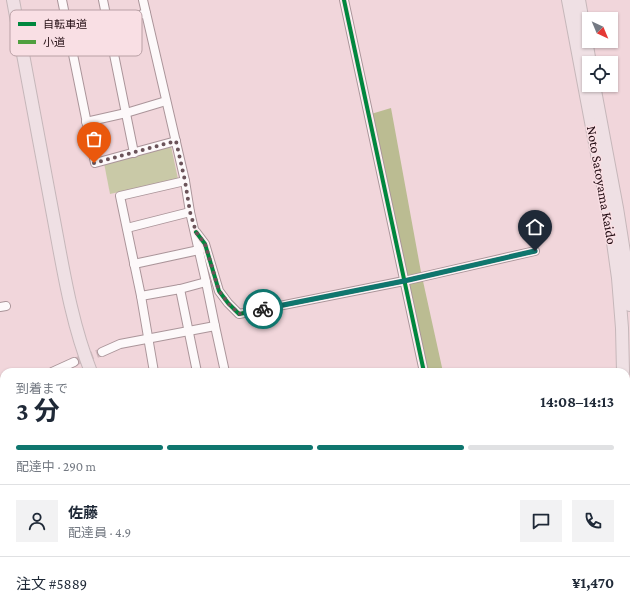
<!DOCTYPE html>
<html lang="ja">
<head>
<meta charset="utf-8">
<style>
	:root { --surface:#fff; --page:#f2f2f3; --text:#1f2937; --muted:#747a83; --line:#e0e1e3; --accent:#0f766e }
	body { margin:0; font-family:"Crimson Pro","Noto Sans JP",serif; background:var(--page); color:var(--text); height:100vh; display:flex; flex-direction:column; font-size:15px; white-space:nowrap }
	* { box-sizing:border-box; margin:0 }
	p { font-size:13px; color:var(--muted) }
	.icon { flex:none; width:22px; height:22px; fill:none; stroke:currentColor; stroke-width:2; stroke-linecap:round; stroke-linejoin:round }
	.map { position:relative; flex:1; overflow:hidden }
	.sheet { position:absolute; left:0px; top:368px; width:630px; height:248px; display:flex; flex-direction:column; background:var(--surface); border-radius:12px 12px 0 0; box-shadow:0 1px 3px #0004 }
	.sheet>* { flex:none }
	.needle { width:26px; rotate:136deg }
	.tools { position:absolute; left:582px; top:12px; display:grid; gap:8px }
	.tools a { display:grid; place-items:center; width:36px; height:36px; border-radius:0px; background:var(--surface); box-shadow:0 1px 3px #0004; font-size:20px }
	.pin { position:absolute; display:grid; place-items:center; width:34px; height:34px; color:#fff; margin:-41px -17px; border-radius:50% 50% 50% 0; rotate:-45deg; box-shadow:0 0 4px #0007 }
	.pin .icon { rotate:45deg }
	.courier { position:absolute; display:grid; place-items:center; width:40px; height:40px; margin:-20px; border:3px solid #0f766e; border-radius:50%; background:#fff; color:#222; box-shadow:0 1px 5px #0007 }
	.headline em { font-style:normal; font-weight:700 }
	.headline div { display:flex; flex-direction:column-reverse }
	.headline { display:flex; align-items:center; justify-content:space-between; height:68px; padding:0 16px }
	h1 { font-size:26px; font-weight:700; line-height:30px }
	.bar { display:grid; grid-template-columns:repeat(4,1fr); gap:6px 4px; align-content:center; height:48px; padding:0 16px }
	.bar i { height:5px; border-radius:3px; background:var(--line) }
	.bar .active { background:var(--accent) }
	.bar p { grid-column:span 4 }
	.line { display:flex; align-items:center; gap:10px; padding:0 16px; border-top:1px solid var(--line) }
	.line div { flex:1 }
	.round { display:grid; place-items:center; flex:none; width:42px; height:42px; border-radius:0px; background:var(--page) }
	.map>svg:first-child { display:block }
	.green { fill:#c9c9a7 }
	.forest { fill:#bbbc92 }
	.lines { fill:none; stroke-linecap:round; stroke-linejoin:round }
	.minor-tunnel { stroke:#d2b8bd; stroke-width:8; stroke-dasharray:8 4; stroke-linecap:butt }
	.minor-casing { stroke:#ab959a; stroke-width:10 }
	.highway-casing { stroke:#c6b7ba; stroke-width:14 }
	.minor { stroke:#fdf9fa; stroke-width:8 }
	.highway { stroke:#efe0e4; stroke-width:12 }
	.quiet { stroke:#509f3f; stroke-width:3; stroke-dasharray:6 3; stroke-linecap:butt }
	.cycleway-casing { stroke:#f9dfe4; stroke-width:6 }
	.cycleway { stroke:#00873e; stroke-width:4 }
	.done { stroke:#6b5359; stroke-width:4; stroke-dasharray:0 7.2 }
	.route { stroke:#0f766e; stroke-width:5 }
	.labels { text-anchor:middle; stroke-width:3; stroke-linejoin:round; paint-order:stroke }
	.street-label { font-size:14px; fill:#230d13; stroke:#f9dfe4 }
	.key { fill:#f9dfe4; stroke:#b9a0a5; stroke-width:1 }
	.key-label { font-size:11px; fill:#230d13 }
</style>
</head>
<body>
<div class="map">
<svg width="630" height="616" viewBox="0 0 630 616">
	<rect width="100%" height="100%" fill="#f1d6db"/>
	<path class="green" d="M171,146L178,179L110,194L104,163Z"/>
	<g class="forest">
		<path d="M391,108L421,272L443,372H425L371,114Z"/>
		<path d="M285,612H408L421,616H286Z"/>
		<path d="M543,612H587V616H561Z"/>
	</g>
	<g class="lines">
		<path class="minor-tunnel" d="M74,362L102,352"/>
		<g class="minor-casing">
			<g id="minor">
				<path d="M62,0L95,163L176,141"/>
				<path d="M103,0L134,153"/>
				<path d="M143,0L185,181L190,212L206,282L215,326L225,372"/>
				<path d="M344,0L424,372"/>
				<path d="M69,34L108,25L146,13"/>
				<path d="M86,122L126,113L166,101"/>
				<path d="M127,228L190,212"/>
				<path d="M196,232L205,244L219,291L228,303L239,314L404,281L535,251"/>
				<path d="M134,264L199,250"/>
				<path d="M180,289L197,372"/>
				<path d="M141,296L180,289L206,282"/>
				<path d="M0,307L6,306"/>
				<path d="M102,352L120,344L215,326"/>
				<path d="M52,372L74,362"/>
				<path d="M154,372L141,296L120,196L185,181"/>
				<path d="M0,388L4,406"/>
				<path d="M0,432L4,431"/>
				<path d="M0,471H4"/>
				<path d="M0,579L2,591"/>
				<path d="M46,612L47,616"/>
				<path d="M274,612V616"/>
			</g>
		</g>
		<g class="highway-casing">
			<g id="highway">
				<path d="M13,0C26,72 40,144 53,215C63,268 71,322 91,372"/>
				<path d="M568,0L611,228L618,278L622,328L623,372"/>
				<path d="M579,0L590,63"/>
				<path d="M594,85L617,208L626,265L630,305"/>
				<path d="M626,510L630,455"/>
				<path d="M432,612L439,616"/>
				<path d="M449,612L460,616"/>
				<path d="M607,616V612"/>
				<path d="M619,616V612"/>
			</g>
		</g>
		<use href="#minor" class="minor"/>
		<use href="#highway" class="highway"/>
		<g class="quiet">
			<path d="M200,612L201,616"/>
			<path d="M516,612L532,616"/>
		</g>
		<g class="cycleway-casing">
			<g id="cycleway">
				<path d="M344,0L424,372"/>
				<path d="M196,232L205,244L219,291L228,303L239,314L404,281L535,251"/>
			</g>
		</g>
		<use href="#cycleway" class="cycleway"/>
	</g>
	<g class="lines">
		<path class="done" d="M94,163L176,141L185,181L190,212L196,232L205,244L219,291L228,303L239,314L263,309"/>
		<path class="route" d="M263,309L404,281L535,251"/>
	</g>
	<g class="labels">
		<g class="street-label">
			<text transform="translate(602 185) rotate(80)" y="5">Noto Satoyama Kaido</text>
		</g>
	</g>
	<rect x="10" y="10" width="132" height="46" rx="6" class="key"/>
	<rect x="18" y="22" width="18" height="4" fill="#00873e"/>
	<rect x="18" y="40" width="18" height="4" fill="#509f3f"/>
	<g class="key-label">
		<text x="43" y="28">自転車道</text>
		<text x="43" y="46">小道</text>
	</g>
</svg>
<div class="tools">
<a><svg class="needle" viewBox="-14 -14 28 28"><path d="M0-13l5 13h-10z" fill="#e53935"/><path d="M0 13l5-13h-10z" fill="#747a83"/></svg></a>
<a><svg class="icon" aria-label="locate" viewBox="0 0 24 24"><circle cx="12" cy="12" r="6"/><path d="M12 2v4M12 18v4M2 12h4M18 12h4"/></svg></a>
</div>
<div class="pin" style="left:94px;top:163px;background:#ea580c"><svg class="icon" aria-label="bag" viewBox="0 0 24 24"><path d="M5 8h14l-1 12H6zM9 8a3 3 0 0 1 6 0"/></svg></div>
<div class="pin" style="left:535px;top:251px;background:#1f2937"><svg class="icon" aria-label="home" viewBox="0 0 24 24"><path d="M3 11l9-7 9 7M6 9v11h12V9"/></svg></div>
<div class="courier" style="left:263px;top:309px"><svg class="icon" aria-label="bike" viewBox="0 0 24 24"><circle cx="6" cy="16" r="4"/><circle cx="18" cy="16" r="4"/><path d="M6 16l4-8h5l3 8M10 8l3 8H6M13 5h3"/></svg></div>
<section class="sheet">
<div class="headline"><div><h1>3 分</h1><p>到着まで</p></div><em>14:08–14:13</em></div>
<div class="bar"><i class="active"></i><i class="active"></i><i class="active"></i><i></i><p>配達中 · 290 m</p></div>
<div class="line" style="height:72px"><a class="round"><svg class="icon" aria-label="person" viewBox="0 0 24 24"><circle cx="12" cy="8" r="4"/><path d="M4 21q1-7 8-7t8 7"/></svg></a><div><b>佐藤</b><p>配達員 · 4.9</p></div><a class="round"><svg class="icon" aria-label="chat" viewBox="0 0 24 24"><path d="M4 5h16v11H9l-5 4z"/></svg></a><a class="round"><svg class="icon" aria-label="phone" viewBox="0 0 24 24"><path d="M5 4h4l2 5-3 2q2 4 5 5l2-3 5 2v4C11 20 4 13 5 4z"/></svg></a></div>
<div class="line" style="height:52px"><div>注文 #5889</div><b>¥1,470</b></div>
</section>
</div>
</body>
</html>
